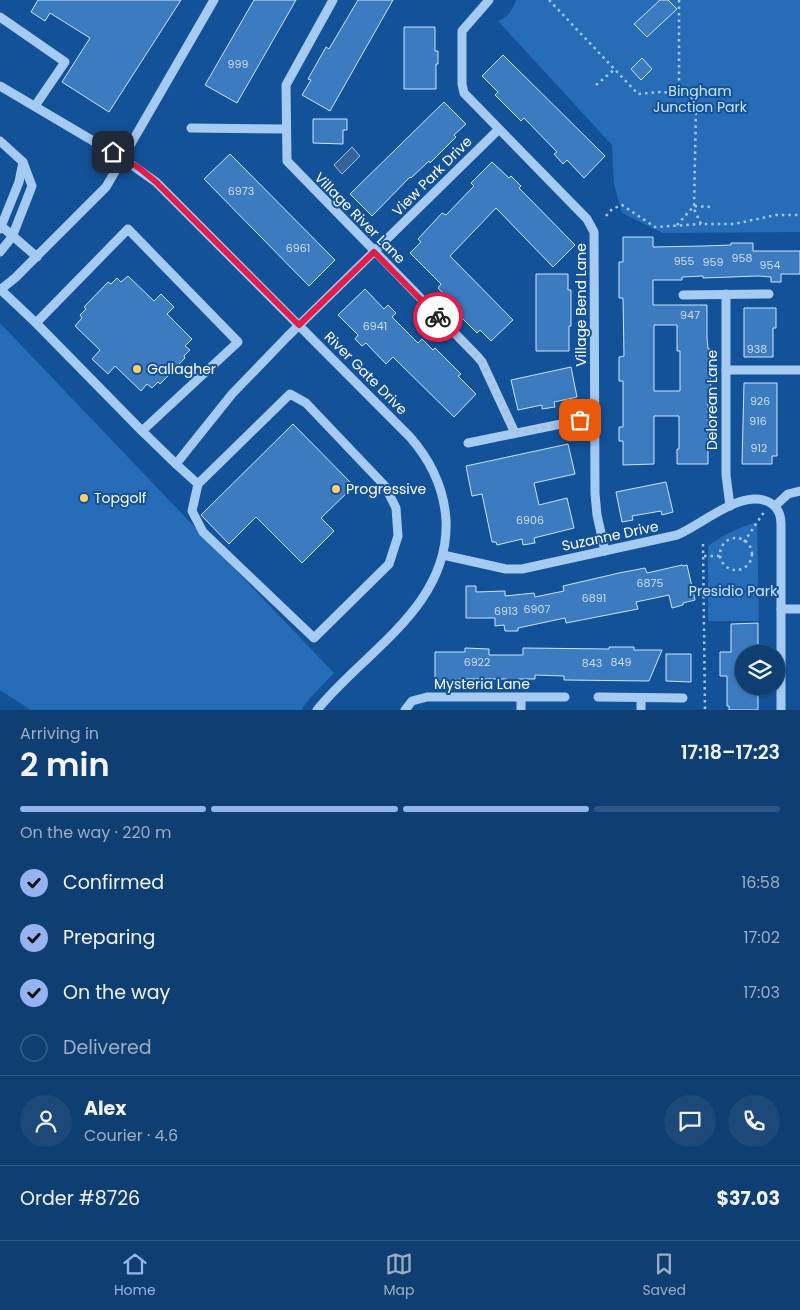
<!DOCTYPE html>
<html lang="en">
<head>
<meta charset="utf-8">
<style>
	:root { --surface:#0e3e72; --page:#1c497a; --text:#f1f3f6; --muted:#9baec4; --line:#2e5784; --accent:#95b2f1 }
	body { margin:0; font-family:Poppins,sans-serif; background:var(--page); color:var(--text); height:100vh; display:flex; flex-direction:column; font-size:19px; white-space:nowrap }
	* { box-sizing:border-box; margin:0 }
	p { font-size:16px; color:var(--muted) }
	.icon { flex:none; width:28px; height:28px; fill:none; stroke:currentColor; stroke-width:2; stroke-linecap:round; stroke-linejoin:round }
	.map { position:relative; height:710px; overflow:hidden }
	.side { display:flex; flex-direction:column; background:var(--surface); flex:1 }
	.side>* { flex:none }
	.buttons { position:absolute; left:735px; top:645px; display:grid; gap:10px }
	.buttons a { display:grid; place-items:center; width:50px; height:50px; border-radius:50%; background:var(--surface); box-shadow:0 1px 4px #0004,0 0 0 1px var(--line); font-size:25px }
	.pin { position:absolute; display:grid; place-items:center; width:42px; height:42px; color:#fff; margin:-21px; border-radius:10px; box-shadow:0 2px 8px #0006 }
	.courier { position:absolute; display:grid; place-items:center; width:50px; height:50px; margin:-25px; border:4px solid #e11d48; border-radius:50%; background:#fff; color:#222; box-shadow:0 1px 6px #0007 }
	.overview em { font-style:normal; font-weight:600 }
	.overview div { display:flex; flex-direction:column-reverse }
	.overview { display:flex; align-items:center; justify-content:space-between; height:85px; padding:0 20px }
	h1 { font-size:32px; font-weight:600; line-height:38px }
	.bar { display:grid; grid-template-columns:repeat(4,1fr); gap:8px 5px; align-content:center; height:60px; padding:0 20px }
	.bar i { height:6px; border-radius:4px; background:var(--line) }
	.bar .active { background:var(--accent) }
	.bar p { grid-column:span 4 }
	.line { display:flex; align-items:center; gap:12px; padding:0 20px; border-top:1px solid var(--line) }
	.line div { flex:1 }
	.round { display:grid; place-items:center; flex:none; width:52px; height:52px; border-radius:26px; background:var(--page) }
	ol { padding:0 20px; list-style:none }
	li { display:flex; align-items:center; gap:15px; height:55px }
	li p { margin-inline-start:auto }
	li .icon { padding:5px; border-radius:50%; background:var(--accent); color:#111; stroke-width:4 }
	li:last-child { color:var(--muted) }
	li i { width:28px; height:28px; border:2px solid var(--line); border-radius:50% }
	.dock { display:flex; justify-content:space-around; align-items:center; height:70px; border-top:1px solid var(--line); background:var(--surface); font-size:14px; color:var(--muted) }
	.dock a { display:grid; justify-items:center; gap:2px }
	.dock .active { color:var(--accent) }
	.map>svg:first-child { display:block }
	.green { fill:#266cb6 }
	.water { fill:#376498; stroke:#98c6f6 }
	.building { fill:#3c7bc0; stroke:#cde5fd; fill-rule:evenodd }
	.lines { fill:none; stroke-linecap:round; stroke-linejoin:round }
	.path { stroke:#a6cbf3; stroke-width:2.5; stroke-dasharray:2.5 4; stroke-linecap:butt }
	.minor { stroke:#a6cbf3; stroke-width:9 }
	.done { stroke:#acc2db; stroke-width:5; stroke-dasharray:0 9 }
	.route { stroke:#e11d48; stroke-width:6 }
	.poi-dot { fill:#ffce67; stroke:#135298; stroke-width:2 }
	.labels { text-anchor:middle; stroke-width:4; stroke-linejoin:round; paint-order:stroke }
	.number-label { font-size:11px; fill:#cedeef }
	.park-label { font-size:14px; fill:#cde5fd; stroke:#135298 }
	.street-label { font-size:14px; fill:#fff; stroke:#135298 }
	.poi-label { font-size:14px; fill:#fff; stroke:#135298; text-anchor:start }
</style>
</head>
<body>
<div class="map">
<svg width="800" height="710" viewBox="0 0 800 710">
	<rect width="100%" height="100%" fill="#135298"/>
	<g class="green">
		<path d="M516,0H800V232L663,233L622,213L614,184L612,145L498,21C508,17 513,10 516,0Z"/>
		<path d="M0,323L334,673L310,698L301,710H31L0,690Z"/>
		<path d="M757,522L759,621H708V546C722,535 740,527 757,522Z"/>
	</g>
	<path class="water" d="M352,147L360,156L342,174L334,165Z"/>
	<g class="building">
		<path d="M38,0H181L109,112L62,82L90,38L50,13L45,21L31,12Z"/>
		<path d="M254,0H296L237,103L205,85Z"/>
		<path d="M358,0H393L330,111L302,95L311,80L308,79L326,47L329,49Z"/>
		<path d="M660,0H668L677,9L647,37L634,24Z"/>
		<path d="M404,27H435V51H438V64H436V89H404Z"/>
		<path d="M503,55L605,156L584,178L567,160L563,164L554,154L557,152L524,118L521,121L495,95L498,92L482,76Z"/>
		<path d="M642,58L652,69L641,80L631,69Z"/>
		<path d="M444,102L466,124L454,135L456,137L430,163L429,161L411,178L410,177L372,216L350,194Z"/>
		<path d="M313,119H347V130H343V144L313,143Z"/>
		<path d="M230,154L335,260L309,286L204,179Z"/>
		<path d="M492,162L509,178L511,176L521,186L519,188L575,245L553,267L496,208L450,256L513,320L491,341L480,330L477,333L452,308L454,305L438,288L441,284L410,253L421,242L418,239L442,213L446,215L474,186L471,183Z"/>
		<path d="M623,237H653V247L703,246L731,245V243H753V251H800V274H781V282H771V277L758,276L703,278V276L682,277V280H653V305H707V337L708,349H710L711,375L710,403H708V464H677V449H679V416H654V464L623,465V441H619V427H623V381H619V357L624,356L623,298H619V262H623ZM654,325H677V351H680V391H654Z"/>
		<path d="M536,274H568V290H571V326H569V351H536Z"/>
		<path d="M128,276L154,301L161,294L174,307L167,314L192,339L185,346L190,350L184,356L185,358L160,384L158,382L152,388L147,384L141,391L115,366L108,374L92,359L100,350L75,326L82,318L80,315L86,309L84,307L108,282L111,284L117,278L121,282Z"/>
		<path d="M365,289L384,309L388,305L396,313L392,317L418,343L422,339L433,350L435,348L461,374L458,376L476,394L454,417L393,357L386,364L366,343L362,346L355,339L358,335L338,315Z"/>
		<path d="M744,308H776V328H773V357H744Z"/>
		<path d="M571,367L577,397L554,402L555,407L542,409V405L518,410L511,380Z"/>
		<path d="M744,383H777V456H772V464H742Z"/>
		<path d="M293,424L354,486L321,518L334,531L302,563L256,517L229,544L201,515Z"/>
		<path d="M568,444L575,474L534,483L539,505L567,498L574,528L534,538L535,543L523,545L522,539L497,545L496,542H492L482,494L472,496L466,466Z"/>
		<path d="M666,482L673,512L662,515L661,511L632,516L633,520L622,522L616,492Z"/>
		<path d="M682,565L683,566L687,565L695,600L683,603V605L672,608L669,595L636,602L638,609L566,623L565,618L518,628V631H505L504,625L495,626V618H466V586H476V592L505,591V596L534,593L535,597L564,591L563,586L619,573L645,568L647,573Z"/>
		<path d="M758,623V654H744V686H758V710H729V706H727V676H720V652H731V624Z"/>
		<path d="M609,647H634V650H662L649,681L564,680V676L535,675V679H518V682H507V679H461L454,680V684H438V681H435V652H465V648L489,649V655H523V648L609,649Z"/>
		<path d="M666,654H691V682L666,681Z"/>
	</g>
	<g class="lines">
		<g class="path">
			<path d="M549,0L638,94L660,92L690,94L696,105L694,209L701,224H734L776,215H800"/>
			<path d="M679,0V94"/>
			<path d="M596,85L615,69"/>
			<path d="M606,216L612,209L622,205L655,227L701,224"/>
			<path d="M677,225L694,206L712,207"/>
			<circle cx="736" cy="554" r="16"/>
			<path d="M744,542L764,512"/>
			<path d="M703,544L705,710"/>
			<path d="M704,556H720"/>
			<path d="M704,590H726"/>
		</g>
		<g class="minor">
			<path d="M333,0L286,85L287,161L477,356L482,362L515,433"/>
			<path d="M489,0L462,31V84L464,93L587,219L594,232L595,494L597,515L605,551"/>
			<path d="M0,17L65,62L35,106"/>
			<path d="M0,86L122,158L156,182L410,437C431,461 444,488 446,520C450,606 365,651 317,710"/>
			<path d="M191,128L286,129"/>
			<path d="M0,141L23,162L32,186L12,237L0,252"/>
			<path d="M0,225L37,257"/>
			<path d="M0,229L19,182L23,162"/>
			<path d="M0,289L36,323L128,229L238,342L142,431L176,464L232,394L287,337L498,130"/>
			<path d="M0,290L15,278L106,187L214,0"/>
			<path d="M726,294V475L730,506"/>
			<path d="M683,295L769,294"/>
			<path d="M36,323L142,431"/>
			<path d="M726,370H800"/>
			<path d="M468,443L595,417"/>
			<path d="M176,464L198,484L290,394L306,403L385,486L396,508L398,536L389,564L314,638L203,532L192,511L198,484"/>
			<path d="M775,506L788,494L800,491"/>
			<path d="M443,555L506,569H522L677,535C702,525 745,485 772,504C779,509 781,516 781,524V710"/>
			<path d="M781,609H800"/>
			<path d="M598,697L683,698"/>
			<path d="M405,710L412,701L427,697H565"/>
			<path d="M521,710V698"/>
			<path d="M641,710V698"/>
		</g>
	</g>
	<g class="lines">
		<path class="done" d="M438,317L482,362L515,433L580,420"/>
		<path class="route" d="M113,152L139,168L156,182L299,325L374,252L438,317"/>
	</g>
	<g class="poi-dot">
		<circle cx="137" cy="369" r="5"/>
		<circle cx="336" cy="489" r="5"/>
		<circle cx="84" cy="498" r="5"/>
	</g>
	<g class="labels">
		<g class="number-label">
			<text x="238" y="68">999</text>
			<text x="241" y="195">6973</text>
			<text x="298" y="252">6961</text>
			<text x="742" y="262">958</text>
			<text x="684" y="265">955</text>
			<text x="713" y="266">959</text>
			<text x="770" y="269">954</text>
			<text x="690" y="319">947</text>
			<text x="375" y="330">6941</text>
			<text x="757" y="353">938</text>
			<text x="760" y="405">926</text>
			<text x="758" y="425">916</text>
			<text x="759" y="452">912</text>
			<text x="530" y="524">6906</text>
			<text x="650" y="587">6875</text>
			<text x="594" y="602">6891</text>
			<text x="537" y="613">6907</text>
			<text x="506" y="615">6913</text>
			<text x="477" y="666">6922</text>
			<text x="621" y="666">849</text>
			<text x="592" y="667">843</text>
		</g>
		<g class="park-label">
			<text x="700" y="96">Bingham<tspan x="700" dy="16">Junction Park</tspan></text>
			<text x="733" y="596">Presidio Park</text>
		</g>
		<g class="street-label">
			<text transform="translate(432 176) rotate(-45)" y="5">View Park Drive</text>
			<text transform="translate(360 218) rotate(45)" y="5">Village River Lane</text>
			<text transform="translate(581 305) rotate(-90)" y="5">Village Bend Lane</text>
			<text transform="translate(366 373) rotate(45)" y="5">River Gate Drive</text>
			<text transform="translate(712 400) rotate(-90)" y="5">Delorean Lane</text>
			<text transform="translate(610 536) rotate(-12)" y="5">Suzanne Drive</text>
			<text x="482" y="689">Mysteria Lane</text>
		</g>
		<g class="poi-label">
			<text x="147" y="374">Gallagher</text>
			<text x="346" y="494">Progressive</text>
			<text x="94" y="503">Topgolf</text>
		</g>
	</g>
</svg>
<div class="buttons">
<a><svg class="icon" aria-label="layers" viewBox="0 0 24 24"><path d="M12 4l9 5-9 5-9-5zM3 14l9 5 9-5"/></svg></a>
</div>
<div class="pin" style="left:580px;top:420px;background:#ea580c"><svg class="icon" aria-label="bag" viewBox="0 0 24 24"><path d="M5 8h14l-1 12H6zM9 8a3 3 0 0 1 6 0"/></svg></div>
<div class="pin" style="left:113px;top:152px;background:#1f2937"><svg class="icon" aria-label="home" viewBox="0 0 24 24"><path d="M3 11l9-7 9 7M6 9v11h12V9"/></svg></div>
<div class="courier" style="left:438px;top:317px"><svg class="icon" aria-label="bike" viewBox="0 0 24 24"><circle cx="6" cy="16" r="4"/><circle cx="18" cy="16" r="4"/><path d="M6 16l4-8h5l3 8M10 8l3 8H6M13 5h3"/></svg></div>
</div>
<section class="side">
<div class="overview"><div><h1>2 min</h1><p>Arriving in</p></div><em>17:18–17:23</em></div>
<div class="bar"><i class="active"></i><i class="active"></i><i class="active"></i><i></i><p>On the way · 220 m</p></div>
<ol>
<li><svg class="icon" aria-label="check" viewBox="0 0 24 24"><path d="M5 12l5 5 9-10"/></svg>Confirmed<p>16:58</p></li>
<li><svg class="icon" aria-label="check" viewBox="0 0 24 24"><path d="M5 12l5 5 9-10"/></svg>Preparing<p>17:02</p></li>
<li><svg class="icon" aria-label="check" viewBox="0 0 24 24"><path d="M5 12l5 5 9-10"/></svg>On the way<p>17:03</p></li>
<li><i></i>Delivered</li>
</ol>
<div class="line" style="height:90px"><a class="round"><svg class="icon" aria-label="person" viewBox="0 0 24 24"><circle cx="12" cy="8" r="4"/><path d="M4 21q1-7 8-7t8 7"/></svg></a><div><b>Alex</b><p>Courier · 4.6</p></div><a class="round"><svg class="icon" aria-label="chat" viewBox="0 0 24 24"><path d="M4 5h16v11H9l-5 4z"/></svg></a><a class="round"><svg class="icon" aria-label="phone" viewBox="0 0 24 24"><path d="M5 4h4l2 5-3 2q2 4 5 5l2-3 5 2v4C11 20 4 13 5 4z"/></svg></a></div>
<div class="line" style="height:65px"><div>Order #8726</div><b>$37.03</b></div>
</section>
<nav class="dock">
<a class="active"><svg class="icon" aria-label="home" viewBox="0 0 24 24"><path d="M3 11l9-7 9 7M6 9v11h12V9"/></svg>Home</a>
<a><svg class="icon" aria-label="map" viewBox="0 0 24 24"><path d="M3 6l6-2 6 2 6-2v14l-6 2-6-2-6 2zM9 4v14M15 6v14"/></svg>Map</a>
<a><svg class="icon" aria-label="saved" viewBox="0 0 24 24"><path d="M7 4h10v16l-5-4-5 4z"/></svg>Saved</a>
</nav>
</body>
</html>
